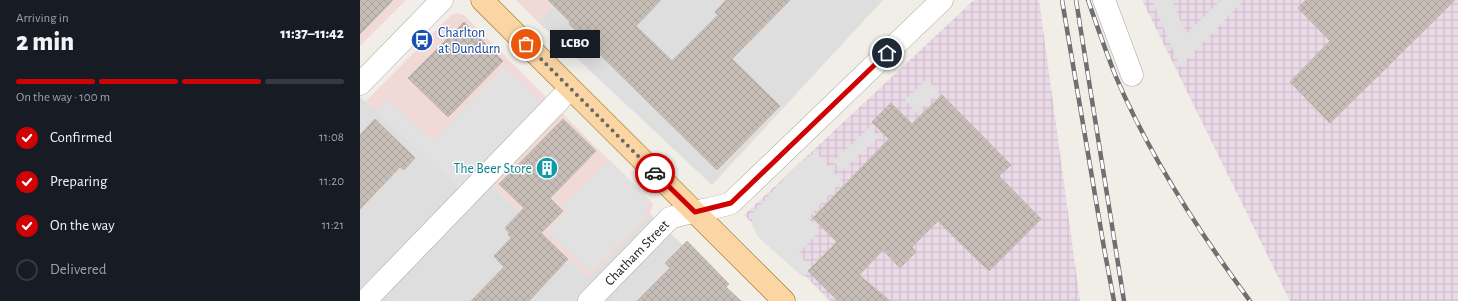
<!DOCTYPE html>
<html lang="en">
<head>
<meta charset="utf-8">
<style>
	:root { --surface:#171b24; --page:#20242c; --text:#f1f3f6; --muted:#9ea1a6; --line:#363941; --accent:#cf0303 }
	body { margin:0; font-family:"Alegreya Sans",sans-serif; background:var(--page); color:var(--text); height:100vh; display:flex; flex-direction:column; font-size:15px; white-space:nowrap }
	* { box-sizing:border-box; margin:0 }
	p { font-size:13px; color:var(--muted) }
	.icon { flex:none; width:22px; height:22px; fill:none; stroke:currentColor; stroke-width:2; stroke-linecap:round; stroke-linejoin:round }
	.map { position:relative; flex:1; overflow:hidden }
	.side { display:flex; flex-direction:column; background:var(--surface); width:360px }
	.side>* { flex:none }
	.pin { position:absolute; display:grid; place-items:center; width:34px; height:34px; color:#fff; margin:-17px; border:2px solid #fff; border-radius:50%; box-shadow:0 1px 4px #0007 }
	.courier { position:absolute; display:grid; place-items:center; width:40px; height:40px; margin:-20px; border:3px solid #cf0303; border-radius:50%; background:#fff; color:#222; box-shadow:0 1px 5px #0007 }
	.bubble { position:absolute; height:28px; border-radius:0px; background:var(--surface); box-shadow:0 4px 16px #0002; font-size:13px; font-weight:800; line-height:28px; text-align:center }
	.summary em { font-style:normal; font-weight:800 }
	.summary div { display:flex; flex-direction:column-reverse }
	.summary { display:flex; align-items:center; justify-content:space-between; height:68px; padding:0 16px }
	h1 { font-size:26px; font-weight:800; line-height:30px }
	.bar { display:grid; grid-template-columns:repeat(4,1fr); gap:6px 4px; align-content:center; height:48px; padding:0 16px }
	.bar i { height:5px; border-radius:3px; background:var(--line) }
	.bar .active { background:var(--accent) }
	.bar p { grid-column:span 4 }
	ol { padding:0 16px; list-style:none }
	li { display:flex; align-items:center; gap:12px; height:44px }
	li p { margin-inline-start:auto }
	li .icon { padding:4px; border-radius:50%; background:var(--accent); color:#fff; stroke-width:4 }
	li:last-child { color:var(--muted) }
	li i { width:22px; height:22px; border:2px solid var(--line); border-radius:50% }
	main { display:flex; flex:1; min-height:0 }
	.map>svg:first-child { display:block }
	.residential { fill:#dfdede }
	.commercial { fill:#f1d9d8 }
	.industrial { fill:url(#industrial-grid) }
	.parking { fill:#e1e1e1 }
	.building { fill:url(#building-cross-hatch); stroke:#c3b5aa }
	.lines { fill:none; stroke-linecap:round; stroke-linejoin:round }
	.minor-casing { stroke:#a8a8a8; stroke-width:23 }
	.major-casing { stroke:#9c6902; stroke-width:23 }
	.minor { stroke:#fff; stroke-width:22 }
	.major { stroke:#fbd5a3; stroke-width:22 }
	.rail-casing { stroke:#6f6f6f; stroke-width:4.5 }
	.rail { stroke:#fff; stroke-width:3; stroke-dasharray:9; stroke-linecap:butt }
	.done { stroke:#6a6967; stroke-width:4; stroke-dasharray:0 7.2 }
	.route { stroke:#cf0303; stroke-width:5 }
	.labels { text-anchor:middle; stroke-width:3; stroke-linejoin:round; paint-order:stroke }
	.transit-label { font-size:14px; fill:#164399; stroke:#fff; text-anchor:start }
	.culture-label { font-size:14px; fill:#0d838f; stroke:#fff; text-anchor:end }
	.street-label { font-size:14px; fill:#212121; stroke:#fff }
</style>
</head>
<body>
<main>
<section class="side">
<div class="summary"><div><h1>2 min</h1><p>Arriving in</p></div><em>11:37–11:42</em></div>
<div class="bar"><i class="active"></i><i class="active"></i><i class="active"></i><i></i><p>On the way · 100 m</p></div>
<ol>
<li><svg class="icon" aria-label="check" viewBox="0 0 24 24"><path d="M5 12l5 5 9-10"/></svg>Confirmed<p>11:08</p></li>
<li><svg class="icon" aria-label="check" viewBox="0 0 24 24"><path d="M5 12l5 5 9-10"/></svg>Preparing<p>11:20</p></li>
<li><svg class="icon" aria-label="check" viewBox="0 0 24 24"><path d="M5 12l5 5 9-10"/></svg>On the way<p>11:21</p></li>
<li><i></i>Delivered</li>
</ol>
</section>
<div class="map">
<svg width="1098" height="301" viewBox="0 0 1098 301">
	<defs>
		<pattern id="industrial-grid" width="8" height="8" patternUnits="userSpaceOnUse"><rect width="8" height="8" fill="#eadae7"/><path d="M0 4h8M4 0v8" fill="none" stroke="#c8bbc6"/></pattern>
		<pattern id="building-cross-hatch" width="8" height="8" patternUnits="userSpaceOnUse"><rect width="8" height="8" fill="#c6beb7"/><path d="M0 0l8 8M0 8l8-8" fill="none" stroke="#aaa39d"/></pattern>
	</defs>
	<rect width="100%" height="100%" fill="#f1eee8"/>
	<g class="residential">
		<path d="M199,0H523L352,185L178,22Z"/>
		<path d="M0,97L17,110L102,192L127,181L228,277L290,214L381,301H0Z"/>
	</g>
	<g class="commercial">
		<path d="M0,0H46L0,46Z"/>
		<path d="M156,0H199L178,22Z"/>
		<path d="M98,13L104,15L293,204L290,214L228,277L127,181L102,192L6,101L91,15Z"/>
	</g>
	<g class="industrial">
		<path d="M614,0H679L720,301H470L384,215Z"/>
		<path d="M782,0H1098V301H930Z"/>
	</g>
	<g class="parking">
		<path d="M792,0H812L826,34L861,0H884L820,67Z"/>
		<path d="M145,66L186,105L102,192L17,110L28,99L73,141Z"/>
		<path d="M567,79L579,92L557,113L545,100Z"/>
		<path d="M510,127L519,137L482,171L473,161Z"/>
		<path d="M456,152L482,181L448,218L460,230L438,254L451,267L443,277L398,237L392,225L393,213L436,166Z"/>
		<path d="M250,160L290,200L285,216L229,271L187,231L207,213L202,207Z"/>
	</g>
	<g class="building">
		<path d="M0,0H33L0,34Z"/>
		<path d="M188,0H301L276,26L312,61L358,15L355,12L366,0H430L372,59L420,106L357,170L209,24L210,22Z"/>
		<path d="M946,0H1095L970,123L930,82L970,41L938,8Z"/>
		<path d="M104,22L143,61L88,117L48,78Z"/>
		<path d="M582,95L651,165L639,176L681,219L629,271L578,221L552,247L556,252L540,268L523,250L499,275L530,301H478L448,271L477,242L453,218L529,139L512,122L531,103L552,124Z"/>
		<path d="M15,119L55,158L44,170L40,167L0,209V135Z"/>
		<path d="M203,119L236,151L190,198L203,211L181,233L208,259L169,301H111L144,267L134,256L151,238L148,235L149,233L145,228L164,208L139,184Z"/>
		<path d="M327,241L369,284L366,287L381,301H277L310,268L305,263Z"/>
	</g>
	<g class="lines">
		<g class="minor-casing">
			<g id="minor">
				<path d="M744,0L772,75"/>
				<path d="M0,84L82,0"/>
				<path d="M5,301L210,89"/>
				<path id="s1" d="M229,301L310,218C330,211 351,210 371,203L582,0"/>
			</g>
		</g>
		<g class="major-casing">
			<path id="major" d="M122,0L424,301"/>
		</g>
		<use href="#minor" class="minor"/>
		<use href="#major" class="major"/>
		<g class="rail-casing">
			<g id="rail">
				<path d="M702,0L744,248L754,301"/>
				<path d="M716,0L764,301"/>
				<path d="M728,0C737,26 746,52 756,77C790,157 839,232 890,301"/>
			</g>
		</g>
		<use href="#rail" class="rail"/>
	</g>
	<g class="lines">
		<path class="done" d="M166,44L295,173"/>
		<path class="route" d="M295,173L335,212L371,203L527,53"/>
	</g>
	<defs>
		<g id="bus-disc" transform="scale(1.15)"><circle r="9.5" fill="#1a4fb4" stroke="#fff"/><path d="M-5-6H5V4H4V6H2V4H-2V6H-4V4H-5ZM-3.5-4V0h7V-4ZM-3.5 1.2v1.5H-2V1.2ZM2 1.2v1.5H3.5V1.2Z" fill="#fff"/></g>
		<g id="building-disc" transform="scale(1.15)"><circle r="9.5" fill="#0f9aa8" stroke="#fff"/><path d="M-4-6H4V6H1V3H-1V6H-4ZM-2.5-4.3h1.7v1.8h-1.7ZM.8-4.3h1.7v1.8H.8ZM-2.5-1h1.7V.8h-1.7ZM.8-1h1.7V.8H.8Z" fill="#fff"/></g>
	</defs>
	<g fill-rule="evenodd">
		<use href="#bus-disc" x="62" y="40"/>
		<use href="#building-disc" x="187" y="168"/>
	</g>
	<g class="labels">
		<g class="transit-label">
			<text x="78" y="37">Charlton<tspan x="78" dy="16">at Dundurn</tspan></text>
		</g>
		<g class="culture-label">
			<text x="172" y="173">The Beer Store</text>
		</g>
		<g class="street-label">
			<text dy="5" stroke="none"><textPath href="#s1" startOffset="68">Chatham Street</textPath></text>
		</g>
	</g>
</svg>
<div class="pin" style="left:166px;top:44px;background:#ea580c"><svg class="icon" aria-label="bag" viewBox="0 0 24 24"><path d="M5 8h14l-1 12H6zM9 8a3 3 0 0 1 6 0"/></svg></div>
<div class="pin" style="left:527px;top:53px;background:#1f2937"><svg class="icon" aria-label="home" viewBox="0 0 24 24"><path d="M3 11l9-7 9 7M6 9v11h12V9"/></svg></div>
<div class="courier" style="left:295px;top:173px"><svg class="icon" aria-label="car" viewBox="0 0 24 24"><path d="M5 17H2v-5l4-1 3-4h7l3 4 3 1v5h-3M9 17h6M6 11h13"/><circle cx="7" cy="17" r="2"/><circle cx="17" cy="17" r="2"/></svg></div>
<div class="bubble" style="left:190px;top:30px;width:50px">LCBO</div>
</div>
</main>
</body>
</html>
